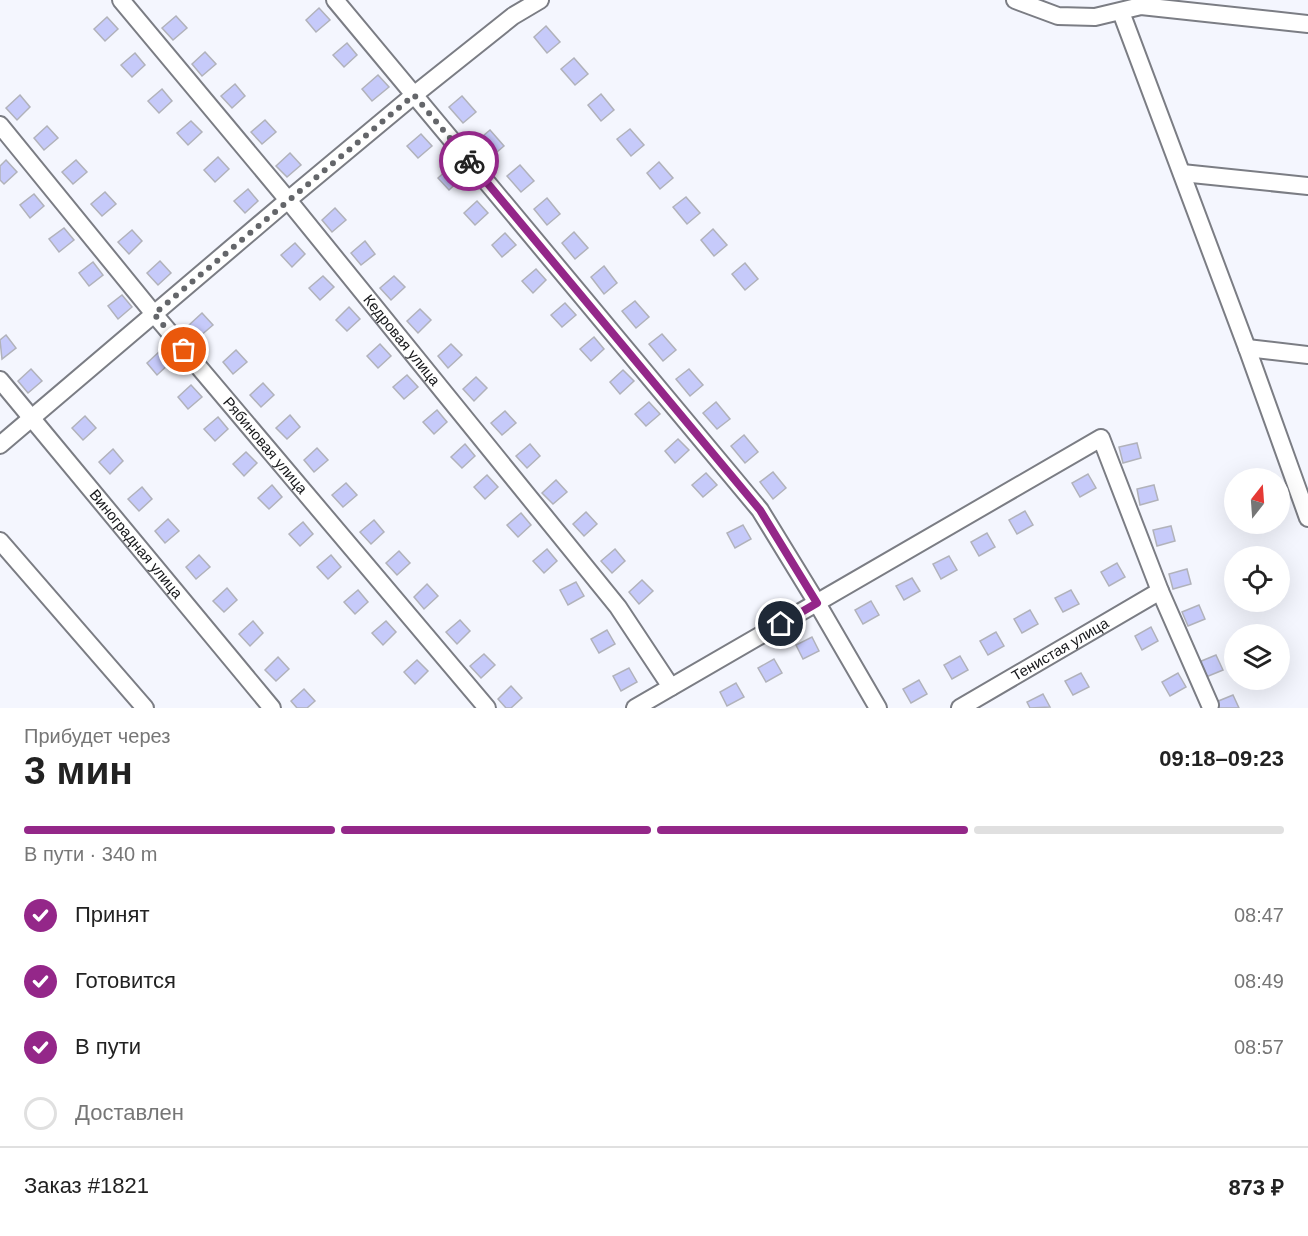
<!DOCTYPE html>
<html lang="ru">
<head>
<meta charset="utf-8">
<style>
	:root { --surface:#fff; --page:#f6f6f6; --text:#222; --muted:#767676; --line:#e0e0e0; --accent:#942789 }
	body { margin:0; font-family:Helvetica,sans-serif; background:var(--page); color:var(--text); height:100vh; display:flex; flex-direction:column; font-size:22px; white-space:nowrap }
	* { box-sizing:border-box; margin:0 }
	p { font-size:20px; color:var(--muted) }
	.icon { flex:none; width:33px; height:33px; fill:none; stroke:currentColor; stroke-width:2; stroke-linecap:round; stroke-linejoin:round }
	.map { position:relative; height:708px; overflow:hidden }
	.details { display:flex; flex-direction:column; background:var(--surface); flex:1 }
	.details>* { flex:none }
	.needle { width:39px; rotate:17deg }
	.fabs { position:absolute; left:1224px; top:468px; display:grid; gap:12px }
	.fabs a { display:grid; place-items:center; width:66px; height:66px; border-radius:50%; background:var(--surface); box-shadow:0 6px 24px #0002; font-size:30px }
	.pin { position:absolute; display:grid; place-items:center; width:51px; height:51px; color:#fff; margin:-26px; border:3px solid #fff; border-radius:50%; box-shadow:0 2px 6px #0007 }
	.courier { position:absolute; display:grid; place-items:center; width:60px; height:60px; margin:-30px; border:4px solid #942789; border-radius:50%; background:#fff; color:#222; box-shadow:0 2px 8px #0007 }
	.headline em { font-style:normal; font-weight:700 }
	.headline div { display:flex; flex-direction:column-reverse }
	.headline { display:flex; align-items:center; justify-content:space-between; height:102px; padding:0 24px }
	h1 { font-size:39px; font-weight:700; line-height:45px }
	.bar { display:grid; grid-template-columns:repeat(4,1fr); gap:9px 6px; align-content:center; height:72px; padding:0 24px }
	.bar i { height:8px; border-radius:4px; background:var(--line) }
	.bar .active { background:var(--accent) }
	.bar p { grid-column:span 4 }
	.line { display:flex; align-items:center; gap:15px; padding:0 24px; border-top:2px solid var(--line) }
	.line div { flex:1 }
	ol { padding:0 24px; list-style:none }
	li { display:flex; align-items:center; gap:18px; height:66px }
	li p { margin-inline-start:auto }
	li .icon { padding:6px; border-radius:50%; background:var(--accent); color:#fff; stroke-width:4 }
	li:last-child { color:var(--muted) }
	li i { width:33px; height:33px; border:3px solid var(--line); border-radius:50% }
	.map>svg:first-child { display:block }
	.building { fill:#c6cafa; stroke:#b1b2ba; stroke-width:1.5 }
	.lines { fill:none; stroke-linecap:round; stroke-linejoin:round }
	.minor-casing { stroke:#7b7d84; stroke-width:20 }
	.minor { stroke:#fff; stroke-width:16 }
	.done { stroke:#64666a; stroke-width:6; stroke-dasharray:0 10.8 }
	.route { stroke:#942789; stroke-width:8 }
	.labels { text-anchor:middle; stroke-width:6; stroke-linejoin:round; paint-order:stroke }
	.street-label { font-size:15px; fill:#17181b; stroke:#fff }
</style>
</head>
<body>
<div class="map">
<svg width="1308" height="708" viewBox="0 0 1308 708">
	<rect width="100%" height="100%" fill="#f4f6fe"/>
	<g class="building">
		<path d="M319,8L330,20L316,32L306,20Z"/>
		<path d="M176,16L187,28L173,40L162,28Z"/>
		<path d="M107,17L118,29L105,41L94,29Z"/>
		<path d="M546,26L560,42L547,53L534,37Z"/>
		<path d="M347,43L357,55L344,67L333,55Z"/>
		<path d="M205,52L216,64L202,76L192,64Z"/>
		<path d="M135,53L145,65L132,77L121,65Z"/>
		<path d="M574,58L588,74L575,85L561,69Z"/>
		<path d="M378,75L389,87L372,101L362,89Z"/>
		<path d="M235,84L245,96L232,108L221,96Z"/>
		<path d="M162,89L172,101L159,113L148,101Z"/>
		<path d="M601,94L614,110L601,121L588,105Z"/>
		<path d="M20,95L30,107L17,120L6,108Z"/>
		<path d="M462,96L476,112L463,123L449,107Z"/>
		<path d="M265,120L276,132L262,144L251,132Z"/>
		<path d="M191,121L202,132L188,145L177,133Z"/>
		<path d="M47,126L58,138L44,150L34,138Z"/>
		<path d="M630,129L644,145L631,156L617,139Z"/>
		<path d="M490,130L504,146L491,157L477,141Z"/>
		<path d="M421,134L432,146L418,158L407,146Z"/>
		<path d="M290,153L301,165L287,177L276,166Z"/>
		<path d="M218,157L229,169L215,182L204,170Z"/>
		<path d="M6,160L17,172L4,184L0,180V166Z"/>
		<path d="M76,160L87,172L73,184L62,172Z"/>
		<path d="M659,162L673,178L660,189L647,173Z"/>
		<path d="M520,165L534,181L521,192L507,176Z"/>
		<path d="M451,166L462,178L449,190L438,178Z"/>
		<path d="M248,189L258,201L245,213L234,201Z"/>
		<path d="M105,192L116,204L102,216L91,204Z"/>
		<path d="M34,194L44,206L30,218L20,205Z"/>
		<path d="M686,197L700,213L687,224L673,207Z"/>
		<path d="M547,198L560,214L547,225L534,209Z"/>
		<path d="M477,201L488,213L475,225L464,213Z"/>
		<path d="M335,208L346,220L332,232L322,220Z"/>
		<path d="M64,228L74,240L59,252L49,239Z"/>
		<path d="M713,229L727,245L714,256L701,240Z"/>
		<path d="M132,230L142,241L129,254L118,242Z"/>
		<path d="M574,232L588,248L575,259L562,243Z"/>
		<path d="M505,233L516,245L502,257L492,245Z"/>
		<path d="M365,241L375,254L361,265L351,253Z"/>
		<path d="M295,243L305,254L292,267L281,255Z"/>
		<path d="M160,261L171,273L158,285L147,273Z"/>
		<path d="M93,262L103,275L89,286L79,273Z"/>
		<path d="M745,263L758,279L745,290L732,274Z"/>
		<path d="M604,266L617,283L604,294L591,277Z"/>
		<path d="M536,269L546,280L533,293L522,281Z"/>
		<path d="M323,276L334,287L320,300L309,288Z"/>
		<path d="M394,276L405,287L391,300L380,288Z"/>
		<path d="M122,295L132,307L118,319L108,306Z"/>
		<path d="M635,301L649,317L636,328L622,311Z"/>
		<path d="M565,303L576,315L562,327L551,315Z"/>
		<path d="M349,307L360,319L347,331L336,320Z"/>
		<path d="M420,309L431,320L418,333L407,321Z"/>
		<path d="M202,313L213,325L199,337L189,325Z"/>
		<path d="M662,334L676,350L663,361L649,344Z"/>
		<path d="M6,335L16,348L2,359L0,340Z"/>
		<path d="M594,337L604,349L591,361L580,349Z"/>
		<path d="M380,344L391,356L378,368L367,356Z"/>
		<path d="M451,344L462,355L448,368L438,356Z"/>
		<path d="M236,350L247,362L233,374L223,362Z"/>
		<path d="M160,351L171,362L157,375L147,363Z"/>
		<path d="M31,369L42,381L28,393L18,381Z"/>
		<path d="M689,369L703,385L690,396L676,379Z"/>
		<path d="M623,370L634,381L620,394L610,382Z"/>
		<path d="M407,375L418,387L404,399L393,387Z"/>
		<path d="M476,377L487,388L474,401L463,389Z"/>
		<path d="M263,383L274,395L261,407L250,395Z"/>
		<path d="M191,385L202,397L188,409L178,397Z"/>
		<path d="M649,402L660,414L646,426L635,414Z"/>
		<path d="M716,402L730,419L717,429L703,413Z"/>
		<path d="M437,410L447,422L434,434L423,422Z"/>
		<path d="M505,411L516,423L502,435L491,423Z"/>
		<path d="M290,415L300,427L287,439L276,428Z"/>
		<path d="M85,416L96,428L83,440L72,428Z"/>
		<path d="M218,417L228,429L215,441L204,429Z"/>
		<path d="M744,435L758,452L745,463L731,446Z"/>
		<path d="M678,439L689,450L675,463L665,451Z"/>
		<path d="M1137,443L1141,458L1123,463L1119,447Z"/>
		<path d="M465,444L475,456L462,468L451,457Z"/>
		<path d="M530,444L540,456L527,468L516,456Z"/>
		<path d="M317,448L328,460L314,472L304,460Z"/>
		<path d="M113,449L123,461L110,474L99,462Z"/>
		<path d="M246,452L257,463L244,476L233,464Z"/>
		<path d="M773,472L786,488L773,499L760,482Z"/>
		<path d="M706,473L717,485L703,497L692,485Z"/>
		<path d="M1088,474L1096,488L1080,497L1072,483Z"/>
		<path d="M487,475L498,487L485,499L474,487Z"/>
		<path d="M556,480L567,492L553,504L542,493Z"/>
		<path d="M346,483L357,495L343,507L332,495Z"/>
		<path d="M272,485L282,497L269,509L258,498Z"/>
		<path d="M1154,485L1158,500L1140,505L1137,489Z"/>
		<path d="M142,487L152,499L139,511L128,499Z"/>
		<path d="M1025,511L1033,525L1017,534L1009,520Z"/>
		<path d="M586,512L597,524L584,536L573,524Z"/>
		<path d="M521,513L531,525L518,537L507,525Z"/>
		<path d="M168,519L179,531L165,543L155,531Z"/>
		<path d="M374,520L384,532L371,544L360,532Z"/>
		<path d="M303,522L313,534L300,546L289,534Z"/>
		<path d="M743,525L751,539L735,548L727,533Z"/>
		<path d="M1171,526L1175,541L1157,546L1153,530Z"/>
		<path d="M987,533L995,547L979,556L971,542Z"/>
		<path d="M547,549L557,561L544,573L533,561Z"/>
		<path d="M615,549L625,561L612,573L601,561Z"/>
		<path d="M399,551L410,563L397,575L386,563Z"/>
		<path d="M199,555L210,567L196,579L186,567Z"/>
		<path d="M331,555L341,567L328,579L317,567Z"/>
		<path d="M949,556L957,570L941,579L933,564Z"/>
		<path d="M1117,563L1125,577L1109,586L1101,572Z"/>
		<path d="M1187,569L1191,584L1173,589L1169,574Z"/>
		<path d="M912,578L920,591L904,600L896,586Z"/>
		<path d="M642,580L653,591L639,604L629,592Z"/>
		<path d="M576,582L584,596L568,605L560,590Z"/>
		<path d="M427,584L438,596L424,609L414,597Z"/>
		<path d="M227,588L237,600L224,612L213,601Z"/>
		<path d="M358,590L368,602L355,614L344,602Z"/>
		<path d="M1071,590L1079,604L1063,612L1055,598Z"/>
		<path d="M871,601L879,615L863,624L855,610Z"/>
		<path d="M1199,605L1205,619L1188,626L1182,612Z"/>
		<path d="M1030,610L1038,624L1022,633L1014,619Z"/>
		<path d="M460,620L470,631L457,644L446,632Z"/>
		<path d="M253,621L263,633L250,646L239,634Z"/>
		<path d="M386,621L396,632L383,645L372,633Z"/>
		<path d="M1151,627L1158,641L1142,650L1135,636Z"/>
		<path d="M607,630L615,644L599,653L591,639Z"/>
		<path d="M996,632L1004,646L988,655L980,641Z"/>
		<path d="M812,637L819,651L803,659L796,645Z"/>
		<path d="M484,654L495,665L481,678L470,666Z"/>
		<path d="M1216,655L1223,670L1206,677L1199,662Z"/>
		<path d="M960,656L968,670L952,679L944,665Z"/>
		<path d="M278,657L289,669L276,681L265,670Z"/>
		<path d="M774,659L782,673L766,682L758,668Z"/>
		<path d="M417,660L428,671L415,684L404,672Z"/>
		<path d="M629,668L637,682L621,691L613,676Z"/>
		<path d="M1081,673L1089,687L1073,695L1065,681Z"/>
		<path d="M1178,673L1186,687L1170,696L1162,682Z"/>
		<path d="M919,680L927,694L911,703L903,689Z"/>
		<path d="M736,683L744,697L727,706L720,692Z"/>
		<path d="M511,686L522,698L511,708H506L498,699Z"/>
		<path d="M304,689L315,701L307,708H297L291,701Z"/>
		<path d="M1043,694L1050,707L1030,708L1027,702Z"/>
		<path d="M1233,695L1239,708H1219L1216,702Z"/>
	</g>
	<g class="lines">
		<g class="minor-casing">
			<g id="minor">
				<path id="s1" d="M121,0L288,200L618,607L671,687"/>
				<path d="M335,0L760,510L817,603L878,708"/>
				<path d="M1015,0L1058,16L1095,17L1141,6L1308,24"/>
				<path d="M1121,12L1247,348L1308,518"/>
				<path id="s2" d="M0,125L154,314L487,708"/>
				<path d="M1182,173L1308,186"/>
				<path d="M1247,348L1308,355"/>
				<path id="s3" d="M0,380L272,708"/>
				<path d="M0,445L288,200L414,95L513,16L540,0"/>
				<path d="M0,541L145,708"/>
				<path d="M635,708L1101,438L1160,591L1210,705"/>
				<path id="s4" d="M960,708L1160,591"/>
			</g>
		</g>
		<use href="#minor" class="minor"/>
	</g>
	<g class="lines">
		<path class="done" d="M184,350L154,314L414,95L469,161"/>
		<path class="route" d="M469,161L760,510L817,603L781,624"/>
	</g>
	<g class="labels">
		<g class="street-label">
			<text dy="5" stroke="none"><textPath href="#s1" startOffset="441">Кедровая улица</textPath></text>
			<text dy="5" stroke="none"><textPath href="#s2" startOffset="416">Рябиновая улица</textPath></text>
			<text dy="5" stroke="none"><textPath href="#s3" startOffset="213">Виноградная улица</textPath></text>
			<text dy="5" stroke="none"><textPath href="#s4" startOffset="116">Тенистая улица</textPath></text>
		</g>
	</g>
</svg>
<div class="fabs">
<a><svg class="needle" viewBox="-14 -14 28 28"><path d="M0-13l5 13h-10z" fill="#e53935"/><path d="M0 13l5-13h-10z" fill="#767676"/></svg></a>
<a><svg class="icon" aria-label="locate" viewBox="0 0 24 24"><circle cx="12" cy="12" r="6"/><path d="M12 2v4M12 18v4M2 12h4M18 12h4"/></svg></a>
<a><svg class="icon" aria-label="layers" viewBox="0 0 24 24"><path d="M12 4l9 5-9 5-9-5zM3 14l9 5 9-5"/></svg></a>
</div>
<div class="pin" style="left:184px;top:350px;background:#ea580c"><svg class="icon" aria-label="bag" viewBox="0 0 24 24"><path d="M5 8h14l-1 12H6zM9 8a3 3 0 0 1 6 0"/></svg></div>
<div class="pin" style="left:781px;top:624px;background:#1f2937"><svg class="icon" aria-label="home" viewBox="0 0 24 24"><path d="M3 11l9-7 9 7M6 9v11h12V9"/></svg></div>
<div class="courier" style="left:469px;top:161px"><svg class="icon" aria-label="bike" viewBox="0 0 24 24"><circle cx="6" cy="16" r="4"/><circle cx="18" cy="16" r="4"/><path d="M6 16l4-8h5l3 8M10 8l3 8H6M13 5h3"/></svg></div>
</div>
<section class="details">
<div class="headline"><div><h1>3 мин</h1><p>Прибудет через</p></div><em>09:18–09:23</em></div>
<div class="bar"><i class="active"></i><i class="active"></i><i class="active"></i><i></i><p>В пути · 340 m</p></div>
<ol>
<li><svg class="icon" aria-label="check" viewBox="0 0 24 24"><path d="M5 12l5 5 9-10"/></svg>Принят<p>08:47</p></li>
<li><svg class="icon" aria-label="check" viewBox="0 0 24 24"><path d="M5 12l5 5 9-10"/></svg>Готовится<p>08:49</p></li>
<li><svg class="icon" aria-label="check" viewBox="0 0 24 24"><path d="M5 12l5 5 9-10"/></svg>В пути<p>08:57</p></li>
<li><i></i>Доставлен</li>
</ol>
<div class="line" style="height:78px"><div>Заказ #1821</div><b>873 ₽</b></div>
</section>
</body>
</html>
